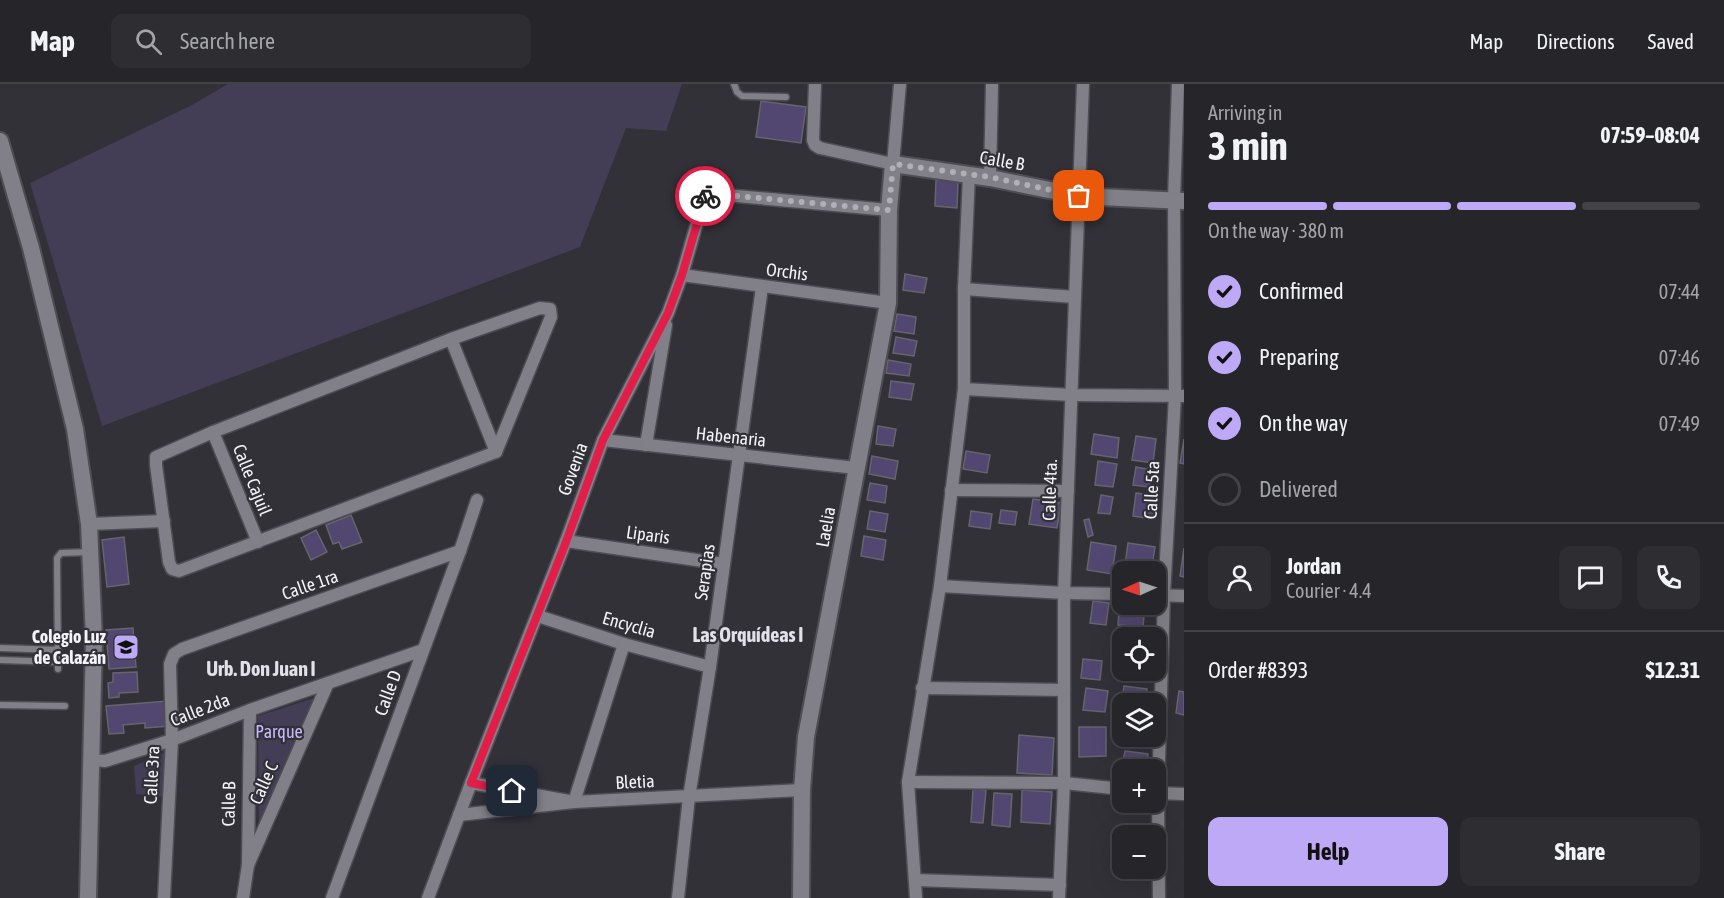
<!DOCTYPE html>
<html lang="en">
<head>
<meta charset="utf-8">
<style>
	:root { --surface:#26252a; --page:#2e2d32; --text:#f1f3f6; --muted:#a4a5a8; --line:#424247; --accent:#bda9f5 }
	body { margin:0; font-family:"Asap Condensed",sans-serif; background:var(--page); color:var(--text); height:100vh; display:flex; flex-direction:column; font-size:22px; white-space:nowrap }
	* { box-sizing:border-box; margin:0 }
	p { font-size:20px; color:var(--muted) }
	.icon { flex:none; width:33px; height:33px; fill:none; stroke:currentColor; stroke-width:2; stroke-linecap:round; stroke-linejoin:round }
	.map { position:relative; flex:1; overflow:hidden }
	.panel { display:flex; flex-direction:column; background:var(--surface); width:540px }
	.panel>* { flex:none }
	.needle { width:39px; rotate:267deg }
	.controls { position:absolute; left:1112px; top:477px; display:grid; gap:12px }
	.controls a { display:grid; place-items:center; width:54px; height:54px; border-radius:12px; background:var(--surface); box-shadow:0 6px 24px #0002,0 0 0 2px var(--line); font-size:30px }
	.pin { position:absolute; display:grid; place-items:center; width:51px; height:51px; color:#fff; margin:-26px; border-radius:12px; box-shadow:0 3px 9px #0006 }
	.courier { position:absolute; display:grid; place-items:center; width:60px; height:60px; margin:-30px; border:4px solid #e11d48; border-radius:50%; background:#fff; color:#222; box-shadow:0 2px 8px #0007 }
	.headline em { font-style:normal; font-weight:700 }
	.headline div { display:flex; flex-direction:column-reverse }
	.headline { display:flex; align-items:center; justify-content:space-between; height:102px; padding:0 24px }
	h1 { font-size:39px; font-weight:700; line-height:45px }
	.bar { display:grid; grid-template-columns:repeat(4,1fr); gap:9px 6px; align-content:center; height:72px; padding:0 24px }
	.bar i { height:8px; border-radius:4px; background:var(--line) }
	.bar .active { background:var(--accent) }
	.bar p { grid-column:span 4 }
	.line { display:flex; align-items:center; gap:15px; padding:0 24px; border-top:2px solid var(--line) }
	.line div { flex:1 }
	.round { display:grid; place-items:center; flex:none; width:63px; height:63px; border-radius:12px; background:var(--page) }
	ol { padding:0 24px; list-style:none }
	li { display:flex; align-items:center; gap:18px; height:66px }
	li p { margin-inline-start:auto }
	li .icon { padding:6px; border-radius:50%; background:var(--accent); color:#111; stroke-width:4 }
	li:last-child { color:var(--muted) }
	li i { width:33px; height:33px; border:3px solid var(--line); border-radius:50% }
	.primary-button { display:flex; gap:12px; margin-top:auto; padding:12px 24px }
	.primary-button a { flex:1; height:69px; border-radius:12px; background:var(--accent); color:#111; font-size:24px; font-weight:700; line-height:69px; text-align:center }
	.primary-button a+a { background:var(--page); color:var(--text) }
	header { display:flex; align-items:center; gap:36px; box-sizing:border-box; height:84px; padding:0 30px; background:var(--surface); border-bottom:2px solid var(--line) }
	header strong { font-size:28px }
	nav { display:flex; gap:33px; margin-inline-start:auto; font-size:21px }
	.search { width:420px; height:54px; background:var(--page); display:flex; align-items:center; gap:15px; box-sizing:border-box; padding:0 21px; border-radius:12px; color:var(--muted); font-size:22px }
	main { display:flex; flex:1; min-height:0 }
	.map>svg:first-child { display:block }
	.green { fill:#433d55 }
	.building { fill:#524770; stroke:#66646c; stroke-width:1.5 }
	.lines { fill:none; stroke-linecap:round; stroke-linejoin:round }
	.lane-casing { stroke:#4e4d53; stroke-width:9 }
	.street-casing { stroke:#4e4d53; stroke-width:15 }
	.secondary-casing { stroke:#4e4d53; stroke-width:20 }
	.lane { stroke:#817f87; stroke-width:6 }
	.street { stroke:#817f87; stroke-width:12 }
	.secondary { stroke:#817f87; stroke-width:16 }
	.done { stroke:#b0afb5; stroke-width:6; stroke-dasharray:0 10.8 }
	.route { stroke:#e11d48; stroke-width:8 }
	.labels { text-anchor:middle; stroke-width:4.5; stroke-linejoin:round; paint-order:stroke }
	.street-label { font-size:18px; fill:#f4f3f8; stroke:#323138 }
	.poi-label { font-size:18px; font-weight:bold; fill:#f4f3f8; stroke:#323138; text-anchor:end }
	.park-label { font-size:18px; fill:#cbb9fe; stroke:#323138 }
	.neighbourhood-label { font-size:20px; font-weight:bold; fill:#e2e0e9; stroke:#323138 }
</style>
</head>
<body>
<header>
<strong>Map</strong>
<div class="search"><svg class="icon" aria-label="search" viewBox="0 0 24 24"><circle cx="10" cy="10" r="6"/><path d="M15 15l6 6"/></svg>Search here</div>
<nav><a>Map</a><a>Directions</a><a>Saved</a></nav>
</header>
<main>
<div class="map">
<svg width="1184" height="814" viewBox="0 0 1184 814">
	<rect width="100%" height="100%" fill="#323138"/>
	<g class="green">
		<path d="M228,0H682L666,47L626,44L580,163L102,342L30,99L192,21Z"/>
		<path d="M314,614L259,759L258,632Z"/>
		<path d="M166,668L165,713L136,710L134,682Z"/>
	</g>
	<g class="building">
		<path d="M761,17L806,23L801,59L756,53Z"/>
		<path d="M936,96L958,97L957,124L935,122Z"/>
		<path d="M905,190L927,194L924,209L903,206Z"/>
		<path d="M897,230L916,233L914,250L894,247Z"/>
		<path d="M896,253L917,257L914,272L893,269Z"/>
		<path d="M888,276L911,280L909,292L886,289Z"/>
		<path d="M891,297L914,300L911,316L889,313Z"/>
		<path d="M878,342L896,345L893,362L876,360Z"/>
		<path d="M1094,350L1119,354L1117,374L1091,370Z"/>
		<path d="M1136,352L1156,355L1153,379L1132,376Z"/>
		<path d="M1184,355V380L1180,379Z"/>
		<path d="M966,367L990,371L987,389L963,385Z"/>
		<path d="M872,372L898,377L895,395L869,390Z"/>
		<path d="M1098,377L1117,380L1113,403L1095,401Z"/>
		<path d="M1136,383L1152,386L1149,403L1133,401Z"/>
		<path d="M870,399L887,402L885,419L867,416Z"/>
		<path d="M1136,409L1156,412L1153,435L1133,432Z"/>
		<path d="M1101,411L1113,413L1110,430L1098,429Z"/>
		<path d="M1033,415L1061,419L1057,444L1029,440Z"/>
		<path d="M1001,426L1017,428L1015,441L999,439Z"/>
		<path d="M870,427L888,430L885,448L867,445Z"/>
		<path d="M971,427L992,430L990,445L969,442Z"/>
		<path d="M351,431L362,458L342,465L339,458L333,460L326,441Z"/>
		<path d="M1089,435L1093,451L1088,453L1084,436Z"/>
		<path d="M316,446L327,468L311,476L301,454Z"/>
		<path d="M864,452L886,456L883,476L861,472Z"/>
		<path d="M124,453L129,500L107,503L102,456Z"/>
		<path d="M1091,458L1116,462L1112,490L1087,486Z"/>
		<path d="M1128,459L1155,463L1151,488H1124Z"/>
		<path d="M1184,464V493L1180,492Z"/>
		<path d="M1120,513L1122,520H1145L1143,543L1118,541Z"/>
		<path d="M1093,517L1109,519L1106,541L1090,539Z"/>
		<path d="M133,544L136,583L109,585L106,546Z"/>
		<path d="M1083,575L1102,577L1100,596L1081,594Z"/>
		<path d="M1120,578H1122V586H1147L1148,591L1122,593Z"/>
		<path d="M137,588L138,608L119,609V613L109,614L108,599L113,598V589Z"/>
		<path d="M1124,602L1147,605L1144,620H1122V631H1120Z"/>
		<path d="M1086,604L1108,607L1105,628L1083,626Z"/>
		<path d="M1179,607L1184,608V631L1176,629Z"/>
		<path d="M168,617L170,642L145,644V639L123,641L124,649L109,650L106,622Z"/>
		<path d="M1079,643H1106V672L1079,673Z"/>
		<path d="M1019,651L1054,654L1052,691L1017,689Z"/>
		<path d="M1125,667L1148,670L1146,686H1122L1121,687Z"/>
		<path d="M973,705L986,706L983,739L971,738Z"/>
		<path d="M1022,706L1052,708L1050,740L1021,738Z"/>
		<path d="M994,709L1012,710L1010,743L992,741Z"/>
	</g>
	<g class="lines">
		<g class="lane-casing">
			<g id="lane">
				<path d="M734,0L737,8L742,12L786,13"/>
				<path d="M0,564L58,566"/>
				<path d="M0,576L58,578"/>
				<path d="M58,585L57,474L61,469L90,468"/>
				<path d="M0,621L65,622"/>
			</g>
		</g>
		<g class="street-casing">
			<g id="street">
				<path d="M815,0L813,56L815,61L820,64L893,80L900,0"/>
				<path d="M990,94L992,0"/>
				<path d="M682,191L888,219"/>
				<path d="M964,205L1075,213"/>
				<path d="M540,224L550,225L551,233L496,368L179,487L172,485L169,478L156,381V373L213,348L451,255Z"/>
				<path d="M451,255L496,368"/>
				<path d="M964,305L1072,311L1184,312"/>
				<path d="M213,348L258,458"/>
				<path d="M603,356L856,384"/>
				<path d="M646,361L666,241"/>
				<path d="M951,406L1068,407"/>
				<path d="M89,440L164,437"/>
				<path d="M566,457L724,480"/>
				<path d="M940,502L1064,509L1122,510"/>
				<path d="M1155,511L1184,512"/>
				<path d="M538,532L624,560L710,583"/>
				<path d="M922,604L1064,606"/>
				<path d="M91,676L105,677L172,656L250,626L423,566"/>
				<path d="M908,698L1064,699L1122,705"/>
				<path d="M471,699L574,718L802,706"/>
				<path d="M1155,709L1184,710"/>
				<path d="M459,731L574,718L624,560"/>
				<path d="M248,781L328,599"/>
				<path d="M915,796L1060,801"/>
				<path d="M164,814L172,656L170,580L174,570L182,565L460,467"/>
				<path d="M243,814L248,781L250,626"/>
				<path d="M332,814L460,467L477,416"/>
				<path d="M428,814L471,699L566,457L603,356L668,229L682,191L705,111L714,110L889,126"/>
				<path d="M678,814L689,713L710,583L762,203"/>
				<path d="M916,814L908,698L940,502L964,305V205L969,91"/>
				<path d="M1059,814L1064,699V509L1083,0"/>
				<path d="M1159,814L1158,709L1164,511L1175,312L1174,116L1178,0"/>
			</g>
		</g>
		<g class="secondary-casing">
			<g id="secondary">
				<path d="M0,57L31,164L75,345L89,440L94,556L88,814"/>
				<path d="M801,814L802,706L806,653L888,219L889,126L893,80L990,94L1079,112L1184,117"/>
			</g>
		</g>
		<use href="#lane" class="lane"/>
		<use href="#street" class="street"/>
		<use href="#secondary" class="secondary"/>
	</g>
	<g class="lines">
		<path class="done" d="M705,112L714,110L889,126L893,80L990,93L1079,112"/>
		<path class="route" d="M512,707L471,699L566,458L603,356L668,229L682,191L705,112"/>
	</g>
	<defs>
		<g id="school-square" transform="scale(1.35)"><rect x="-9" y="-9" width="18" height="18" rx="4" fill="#bda9f5" stroke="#323138"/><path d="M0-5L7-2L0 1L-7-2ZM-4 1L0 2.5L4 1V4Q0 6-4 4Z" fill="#111"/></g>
	</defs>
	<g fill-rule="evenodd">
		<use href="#school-square" x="126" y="563"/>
	</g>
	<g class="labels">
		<g class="street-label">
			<text transform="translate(1002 77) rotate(10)" y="6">Calle B</text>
			<text transform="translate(787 188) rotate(7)" y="6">Orchis</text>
			<text transform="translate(731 353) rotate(6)" y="6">Habenaria</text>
			<text transform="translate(573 385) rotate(-70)" y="6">Govenia</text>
			<text transform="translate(252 396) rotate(68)" y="6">Calle Cajuil</text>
			<text transform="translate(1050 406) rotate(-88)" y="6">Calle 4ta.</text>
			<text transform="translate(1152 406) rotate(-87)" y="6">Calle 5ta</text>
			<text transform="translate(826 443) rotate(-80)" y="6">Laelia</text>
			<text transform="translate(648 451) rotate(8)" y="6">Liparis</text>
			<text transform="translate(705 488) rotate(-82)" y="6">Serapias</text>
			<text transform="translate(310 501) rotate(-19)" y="6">Calle 1ra</text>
			<text transform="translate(629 541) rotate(16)" y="6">Encyclia</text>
			<text transform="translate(388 609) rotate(-70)" y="6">Calle D</text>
			<text transform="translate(200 626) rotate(-21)" y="6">Calle 2da</text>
			<text transform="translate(152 691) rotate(-87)" y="6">Calle 3ra</text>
			<text transform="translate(635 698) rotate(-3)" y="6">Bletia</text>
			<text transform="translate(264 699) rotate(-66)" y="6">Calle C</text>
			<text transform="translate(229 720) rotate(-89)" y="6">Calle B</text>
		</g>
		<g class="poi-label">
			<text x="106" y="559">Colegio Luz<tspan x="106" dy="21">de Calazán</tspan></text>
		</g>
		<g class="park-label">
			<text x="279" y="654">Parque</text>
		</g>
		<g class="neighbourhood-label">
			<text x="748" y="558">Las Orquídeas I</text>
			<text x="261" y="592">Urb. Don Juan I</text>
		</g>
	</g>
</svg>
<div class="controls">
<a><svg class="needle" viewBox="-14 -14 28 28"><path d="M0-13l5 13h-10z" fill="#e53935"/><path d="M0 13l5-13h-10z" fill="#a4a5a8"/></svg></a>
<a><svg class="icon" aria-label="locate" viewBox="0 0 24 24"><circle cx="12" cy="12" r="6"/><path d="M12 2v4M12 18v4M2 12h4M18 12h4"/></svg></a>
<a><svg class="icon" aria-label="layers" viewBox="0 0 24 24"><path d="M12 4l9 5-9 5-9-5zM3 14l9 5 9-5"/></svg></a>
<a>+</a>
<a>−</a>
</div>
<div class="pin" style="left:1079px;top:112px;background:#ea580c"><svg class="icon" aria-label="bag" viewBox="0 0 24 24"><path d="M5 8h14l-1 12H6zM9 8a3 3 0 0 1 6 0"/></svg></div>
<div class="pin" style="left:512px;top:707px;background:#1f2937"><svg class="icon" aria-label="home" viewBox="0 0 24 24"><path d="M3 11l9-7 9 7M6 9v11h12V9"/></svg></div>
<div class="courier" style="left:705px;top:112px"><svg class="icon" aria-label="bike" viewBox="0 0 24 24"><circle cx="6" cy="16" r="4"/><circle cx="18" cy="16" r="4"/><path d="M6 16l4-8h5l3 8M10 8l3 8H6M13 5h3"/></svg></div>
</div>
<section class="panel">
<div class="headline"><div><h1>3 min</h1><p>Arriving in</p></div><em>07:59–08:04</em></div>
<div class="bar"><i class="active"></i><i class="active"></i><i class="active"></i><i></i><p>On the way · 380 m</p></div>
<ol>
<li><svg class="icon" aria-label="check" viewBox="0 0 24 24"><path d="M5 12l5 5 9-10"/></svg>Confirmed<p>07:44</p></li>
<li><svg class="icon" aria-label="check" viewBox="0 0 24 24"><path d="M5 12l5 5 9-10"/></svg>Preparing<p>07:46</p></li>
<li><svg class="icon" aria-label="check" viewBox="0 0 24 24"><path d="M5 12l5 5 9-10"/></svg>On the way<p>07:49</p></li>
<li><i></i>Delivered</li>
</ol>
<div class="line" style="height:108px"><a class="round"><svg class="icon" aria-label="person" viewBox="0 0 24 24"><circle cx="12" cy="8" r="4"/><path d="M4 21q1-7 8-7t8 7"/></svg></a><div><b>Jordan</b><p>Courier · 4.4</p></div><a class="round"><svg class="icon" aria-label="chat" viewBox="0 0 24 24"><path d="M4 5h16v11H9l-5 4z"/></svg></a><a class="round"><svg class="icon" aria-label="phone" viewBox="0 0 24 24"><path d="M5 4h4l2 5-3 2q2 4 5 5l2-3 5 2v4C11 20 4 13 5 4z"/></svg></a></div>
<div class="line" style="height:78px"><div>Order #8393</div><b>$12.31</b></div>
<div class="primary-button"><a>Help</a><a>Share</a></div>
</section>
</main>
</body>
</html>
